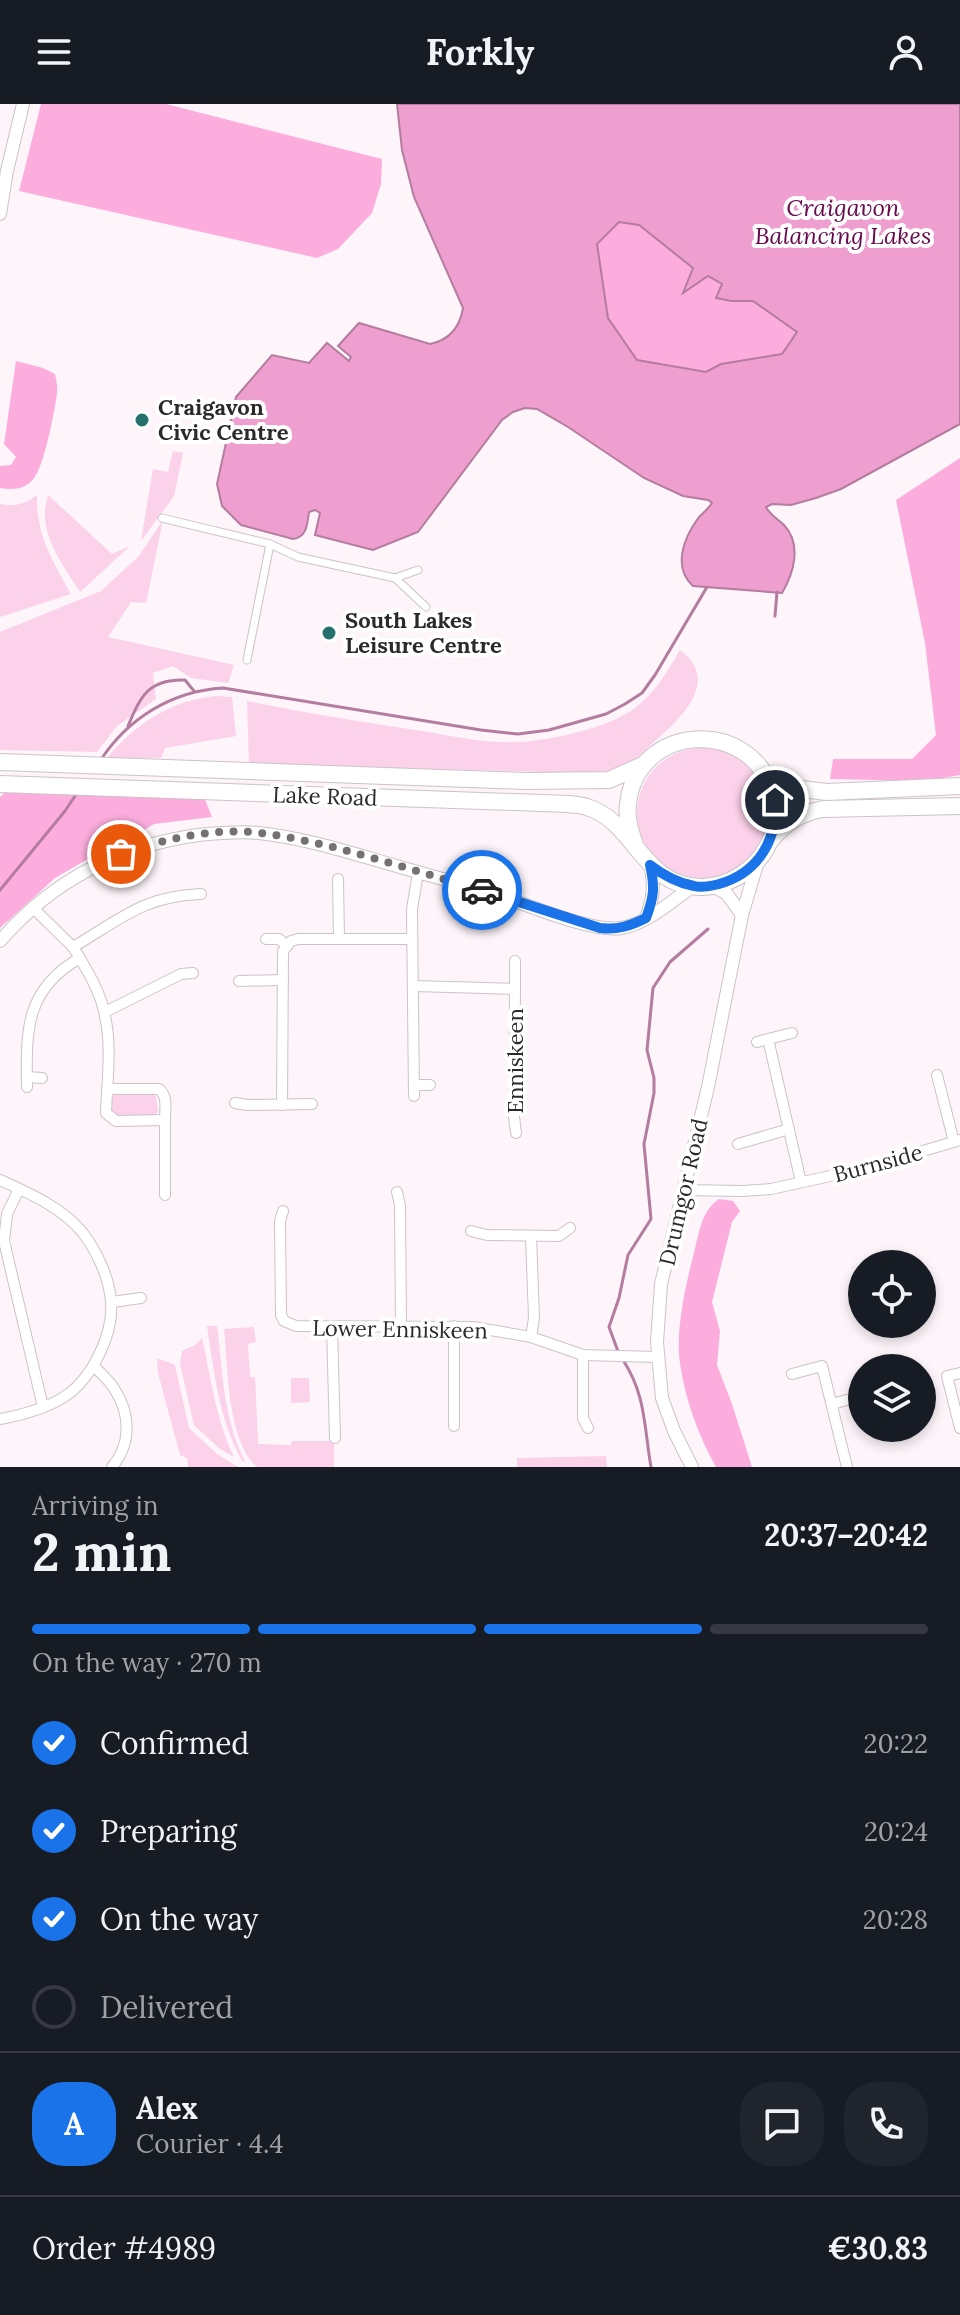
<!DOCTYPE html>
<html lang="en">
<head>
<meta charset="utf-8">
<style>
	:root { --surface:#171b24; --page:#20242c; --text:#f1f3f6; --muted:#9ea1a6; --line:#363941; --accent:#1a73e8 }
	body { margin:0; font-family:Lora,serif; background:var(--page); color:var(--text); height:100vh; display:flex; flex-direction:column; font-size:30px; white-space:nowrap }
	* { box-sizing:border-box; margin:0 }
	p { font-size:26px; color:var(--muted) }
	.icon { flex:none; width:44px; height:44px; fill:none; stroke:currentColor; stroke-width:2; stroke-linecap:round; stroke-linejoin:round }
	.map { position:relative; height:1363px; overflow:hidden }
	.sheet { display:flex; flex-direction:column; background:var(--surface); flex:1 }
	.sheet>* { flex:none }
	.controls { position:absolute; left:848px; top:1146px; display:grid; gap:16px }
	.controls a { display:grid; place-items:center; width:88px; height:88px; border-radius:50%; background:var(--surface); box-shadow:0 4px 12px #0003; font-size:40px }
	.pin { position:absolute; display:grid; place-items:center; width:68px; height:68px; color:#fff; margin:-34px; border:4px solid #fff; border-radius:50%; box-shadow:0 2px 8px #0007 }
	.courier { position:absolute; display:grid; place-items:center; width:80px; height:80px; margin:-40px; border:6px solid #1a73e8; border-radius:50%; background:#fff; color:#222; box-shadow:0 2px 10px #0007 }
	.summary em { font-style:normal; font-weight:800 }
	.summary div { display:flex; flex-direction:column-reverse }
	.summary { display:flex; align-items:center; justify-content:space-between; height:136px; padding:0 32px }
	h1 { font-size:52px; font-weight:800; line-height:60px }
	.bar { display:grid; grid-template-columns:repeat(4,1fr); gap:12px 8px; align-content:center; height:96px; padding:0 32px }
	.bar i { height:10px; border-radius:6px; background:var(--line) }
	.bar .active { background:var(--accent) }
	.bar p { grid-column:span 4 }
	.line { display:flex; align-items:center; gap:20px; padding:0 32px; border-top:2px solid var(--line) }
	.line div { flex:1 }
	.round { display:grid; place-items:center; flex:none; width:84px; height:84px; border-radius:32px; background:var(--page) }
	ol { padding:0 32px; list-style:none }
	li { display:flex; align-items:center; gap:24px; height:88px }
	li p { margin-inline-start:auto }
	li .icon { padding:8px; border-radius:50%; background:var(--accent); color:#fff; stroke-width:4 }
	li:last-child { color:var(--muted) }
	li i { width:44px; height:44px; border:4px solid var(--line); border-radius:50% }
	header { display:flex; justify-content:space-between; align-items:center; height:104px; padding:0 32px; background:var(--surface); font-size:36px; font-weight:800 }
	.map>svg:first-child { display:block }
	.green { fill:#fcd1ea }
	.forest { fill:#fcaddd }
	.water { fill:#ee9fcf; stroke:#b47c9e; stroke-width:2; fill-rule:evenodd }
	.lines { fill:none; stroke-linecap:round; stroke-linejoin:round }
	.stream { stroke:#b47c9e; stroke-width:3 }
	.pedestrian-casing { stroke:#cbc3c8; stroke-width:9 }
	.minor-casing { stroke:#cbc3c8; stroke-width:12 }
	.tertiary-casing { stroke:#cbc3c8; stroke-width:14 }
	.trunk-casing { stroke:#cbc3c8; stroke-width:18 }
	.pedestrian { stroke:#fff; stroke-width:7 }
	.minor { stroke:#fff; stroke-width:10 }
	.tertiary { stroke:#fff; stroke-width:12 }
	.trunk { stroke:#fff; stroke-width:16 }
	.done { stroke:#757073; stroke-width:8; stroke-dasharray:0 14.4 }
	.route { stroke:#1a73e8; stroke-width:10 }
	.poi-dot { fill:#26706e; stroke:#fff; stroke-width:3 }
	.labels { text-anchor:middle; stroke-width:8; stroke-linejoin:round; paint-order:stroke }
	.poi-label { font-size:22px; font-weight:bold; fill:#2c292b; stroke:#fff; text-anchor:start }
	.street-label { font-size:22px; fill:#2c292b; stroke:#fff }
	.water-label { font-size:24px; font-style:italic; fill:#66094d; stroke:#fff }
</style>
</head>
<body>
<header><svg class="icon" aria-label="menu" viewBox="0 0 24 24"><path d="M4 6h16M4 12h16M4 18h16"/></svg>Forkly<svg class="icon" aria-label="person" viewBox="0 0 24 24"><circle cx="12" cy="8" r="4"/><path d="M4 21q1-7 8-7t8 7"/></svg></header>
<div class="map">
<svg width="960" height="1363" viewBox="0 0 960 1363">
	<rect width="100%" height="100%" fill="#fdf5fa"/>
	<g class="green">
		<path d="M173,347L183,349L174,392L141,437L153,365L168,368Z"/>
		<path d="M37,391C36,431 52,456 71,490L0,513V400C15,403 25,400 37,391Z"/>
		<path d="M48,391L112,450L130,442L80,488C66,466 45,438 45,411C44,405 47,397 48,391Z"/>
		<path d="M163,416L146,499L131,498L108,533L234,561L228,579L191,574L173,562L153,569L156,595L117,622L97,648L0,646V528L101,487L139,452Z"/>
		<path d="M680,546C722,577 680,615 654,638C644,647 637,656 625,662C613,667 601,668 588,669L249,660L247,597C305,609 363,618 422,627C453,632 487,640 519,638C552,636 609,624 635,604C655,589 667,568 680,546Z"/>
		<path d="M217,592L232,593L236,632L165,644L161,654L106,655C135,620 171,596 217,592Z"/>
		<circle cx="702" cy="709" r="65"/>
		<path d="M115,990H152L156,992L158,1008L155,1011L115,1012L112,1007V994Z"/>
		<path d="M207,1222H217C223,1268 223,1315 245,1357H242C219,1315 214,1268 207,1222Z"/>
		<path d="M254,1223L256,1238L248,1240L250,1273H255L258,1340L291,1341L292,1337H334V1363H257C227,1336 228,1263 224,1225Z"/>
		<path d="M202,1234C211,1274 216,1316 234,1353L220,1345L194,1321L180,1260L182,1247L195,1241Z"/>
		<path d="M157,1254L175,1261L189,1324L217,1350L238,1363H188L187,1354L180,1351L158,1269Z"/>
		<path d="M291,1274H309L310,1298L291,1299Z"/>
		<path d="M606,1352L607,1363H517V1354Z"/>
	</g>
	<g class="forest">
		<path d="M41,0H166L382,55L381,80L372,109L338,145L317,154L19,87Z"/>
		<path d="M619,118L639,121L694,164L722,180L717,193L731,197H753L797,228L782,251L721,260L706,268L637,256L608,214L597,140Z"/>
		<path d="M16,257L43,264L55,270C56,276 58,282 57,289C55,306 44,362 34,374C25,386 13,386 0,384V362L11,361L16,353L4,340Z"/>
		<path d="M960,354V671L927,677L830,675L833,655H912L936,631L925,539L896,396Z"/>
		<path d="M7,686L204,693L212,713L154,720L129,735L93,752L55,774L0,824V693Z"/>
		<path d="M719,1095L733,1097L740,1107L732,1118L712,1198L720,1227L717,1261L732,1300L752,1363H716C698,1331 685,1295 680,1259C675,1228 686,1179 694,1149C699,1130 701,1107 719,1095Z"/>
	</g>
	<path class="water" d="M397,0H960V320L841,385L816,394L791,401L772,400L766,403C770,411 778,415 784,421C802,440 794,469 782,489L693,482C672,463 684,433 699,413C704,408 708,405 712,399L708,396L683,392L644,374L568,323L537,305L525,304L513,308L502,316L418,428L373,446L315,431L320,409L315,406L309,408C307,421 307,433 293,435L241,421L222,402L217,380L236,293L272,251L309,259L327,239L349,257L351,253L338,242L359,219L430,240C449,236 460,223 463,204L414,93L402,46ZM619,118L639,121L693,164L683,189L708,172L722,180L716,194L731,197H753L797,228L782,250L721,260L706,268L637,256L608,214L597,140Z"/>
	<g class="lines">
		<g class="stream">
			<path d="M775,512L777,488"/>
			<path d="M128,622C141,591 149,575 185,576L194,587"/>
			<path d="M100,657C128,614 172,587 223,584L481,626L518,630L549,626L606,610L625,600L642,589L655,571L707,483"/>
			<path d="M0,786L65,707L77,689"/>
			<path d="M619,1250L609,1223L619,1194L628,1151L651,1115L644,1040L654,989V974L647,946L653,884L670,858L708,825"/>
			<path d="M623,1256C646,1291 644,1323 651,1363"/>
		</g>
		<g class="pedestrian-casing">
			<g id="pedestrian">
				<path d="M162,414L270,440L298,453L395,474L418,466"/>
				<path d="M395,474L426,503"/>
				<path d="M247,556L270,440"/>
			</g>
		</g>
		<g class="minor-casing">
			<g id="minor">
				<path d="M338,775L339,834"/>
				<path d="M33,804L73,843C121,815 143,792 201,790"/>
				<path d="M266,835H279L286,841"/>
				<path d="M73,843C86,864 101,888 105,912C112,943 107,978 106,1009L116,1017L165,1016V1091"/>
				<path d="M239,877L283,876"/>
				<path d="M414,882L515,885L514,1013L516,1029"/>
				<path d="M515,885V857"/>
				<path d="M105,908L181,870L193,869"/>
				<path d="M768,935L792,929"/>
				<path d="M757,938L768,935L801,1078"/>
				<path d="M937,971L954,1038"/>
				<path d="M27,973L42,974"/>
				<path d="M414,981H430"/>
				<path d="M27,983C26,927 25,885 80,854"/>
				<path d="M107,985H159C168,992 165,1005 165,1016"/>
				<path d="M414,992L412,805L418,769"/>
				<path d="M235,999L247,1001L312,1000"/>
				<path d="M282,1001L283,847L291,837L298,835H412"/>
				<path d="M738,1040L789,1025"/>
				<path d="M0,1076C29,1089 63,1104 83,1129C97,1148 109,1173 111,1197C114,1230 92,1275 64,1293C45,1305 22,1311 0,1315"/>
				<path d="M19,1085L7,1110L4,1137L43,1303"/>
				<path d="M682,1086L743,1087L771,1085L862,1065L960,1036"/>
				<path d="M397,1088L400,1101L401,1222"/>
				<path d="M283,1107L280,1117L281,1211L284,1217L296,1222L473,1223L531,1233L583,1251L657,1253"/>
				<path d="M471,1127L487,1131L559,1132L570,1124"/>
				<path d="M531,1132L534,1214L531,1233"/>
				<path d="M112,1198L141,1194"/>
				<path d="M454,1222V1322"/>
				<path d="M332,1223L335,1334"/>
				<path d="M583,1251V1314L588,1324"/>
				<path d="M94,1262C101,1270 110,1277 115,1286C131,1311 131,1341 112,1363"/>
				<path d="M960,1269L947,1272L960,1324"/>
				<path d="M792,1270L822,1262L847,1363"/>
				<path d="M832,1300L862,1292"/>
			</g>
		</g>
		<g class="tertiary-casing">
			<g id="tertiary">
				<path d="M0,110L7,67L23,0"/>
				<path d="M713,782L727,790L742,811"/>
				<path d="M646,814C653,795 655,782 650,761"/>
				<path d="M0,837C52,777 119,742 198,731C218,729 239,727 259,729C306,734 354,750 400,763C431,772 462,780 493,789C523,799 592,829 621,824C647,820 672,797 693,782"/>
				<path d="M692,1363L674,1327L662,1294L657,1238L661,1180L708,983L742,811L758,757"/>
			</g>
		</g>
		<g class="trunk-casing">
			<g id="trunk">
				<path d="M0,658L526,677L609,676L645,660"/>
				<path d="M766,671L793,684L827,688L960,682"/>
				<path d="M0,680L569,700C575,701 581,701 587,703C636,718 642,784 703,783C729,782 755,766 767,743C776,727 778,708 773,690C752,612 636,619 628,700C626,715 631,728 635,741"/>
				<path d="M772,735C786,718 801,709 823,705L960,702"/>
			</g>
		</g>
		<use href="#pedestrian" class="pedestrian"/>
		<use href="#minor" class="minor"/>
		<use href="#tertiary" class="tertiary"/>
		<use href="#trunk" class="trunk"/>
	</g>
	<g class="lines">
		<path class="done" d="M121,750C164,735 215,723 261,729C336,739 409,766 482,786"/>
		<path class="route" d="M482,786L600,824C618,826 630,822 646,814C654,793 655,783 650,761C663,771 677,779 694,782C702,784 711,782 719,780C758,769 778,736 775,696"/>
	</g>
	<g class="poi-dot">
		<circle cx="142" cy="316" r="8"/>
		<circle cx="329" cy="529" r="8"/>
	</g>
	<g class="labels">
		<g class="poi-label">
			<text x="158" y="311">Craigavon<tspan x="158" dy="25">Civic Centre</tspan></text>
			<text x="345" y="524">South Lakes<tspan x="345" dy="25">Leisure Centre</tspan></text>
		</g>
		<g class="street-label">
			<text transform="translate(325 692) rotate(2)" y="8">Lake Road</text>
			<text transform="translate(515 957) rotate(-90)" y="8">Enniskeen</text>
			<text transform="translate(878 1059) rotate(-15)" y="8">Burnside</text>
			<text transform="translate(683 1088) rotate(-77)" y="8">Drumgor Road</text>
			<text transform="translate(400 1225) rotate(1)" y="8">Lower Enniskeen</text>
		</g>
		<g class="water-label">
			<text x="843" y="112">Craigavon<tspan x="843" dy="28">Balancing Lakes</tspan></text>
		</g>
	</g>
</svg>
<div class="controls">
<a><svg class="icon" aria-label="locate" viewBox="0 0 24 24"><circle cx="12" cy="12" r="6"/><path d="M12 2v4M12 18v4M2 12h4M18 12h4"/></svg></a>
<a><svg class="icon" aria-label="layers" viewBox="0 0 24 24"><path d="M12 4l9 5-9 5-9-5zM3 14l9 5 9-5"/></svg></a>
</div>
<div class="pin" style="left:121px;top:750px;background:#ea580c"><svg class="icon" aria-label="bag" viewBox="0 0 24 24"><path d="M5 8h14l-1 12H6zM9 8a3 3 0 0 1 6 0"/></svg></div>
<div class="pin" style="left:775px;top:696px;background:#1f2937"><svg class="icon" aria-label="home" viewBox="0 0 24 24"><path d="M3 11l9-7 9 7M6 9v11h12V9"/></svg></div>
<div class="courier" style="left:482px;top:786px"><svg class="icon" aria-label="car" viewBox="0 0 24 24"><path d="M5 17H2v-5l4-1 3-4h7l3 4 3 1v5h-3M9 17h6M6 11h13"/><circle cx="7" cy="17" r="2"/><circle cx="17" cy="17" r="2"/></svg></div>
</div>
<section class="sheet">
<div class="summary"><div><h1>2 min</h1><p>Arriving in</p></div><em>20:37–20:42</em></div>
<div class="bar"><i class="active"></i><i class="active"></i><i class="active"></i><i></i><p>On the way · 270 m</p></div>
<ol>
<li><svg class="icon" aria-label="check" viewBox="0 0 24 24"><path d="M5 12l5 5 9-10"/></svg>Confirmed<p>20:22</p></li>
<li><svg class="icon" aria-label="check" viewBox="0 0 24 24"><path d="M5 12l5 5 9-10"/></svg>Preparing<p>20:24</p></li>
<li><svg class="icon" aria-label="check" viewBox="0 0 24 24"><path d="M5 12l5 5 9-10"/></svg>On the way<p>20:28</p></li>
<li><i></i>Delivered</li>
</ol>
<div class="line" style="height:144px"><b class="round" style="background:var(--accent);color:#fff">A</b><div><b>Alex</b><p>Courier · 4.4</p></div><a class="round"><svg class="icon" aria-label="chat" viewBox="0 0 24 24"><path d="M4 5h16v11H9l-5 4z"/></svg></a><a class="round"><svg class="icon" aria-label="phone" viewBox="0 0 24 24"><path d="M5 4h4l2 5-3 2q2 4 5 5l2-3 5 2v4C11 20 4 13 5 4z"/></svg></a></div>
<div class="line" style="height:104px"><div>Order #4989</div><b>€30.83</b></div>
</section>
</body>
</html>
